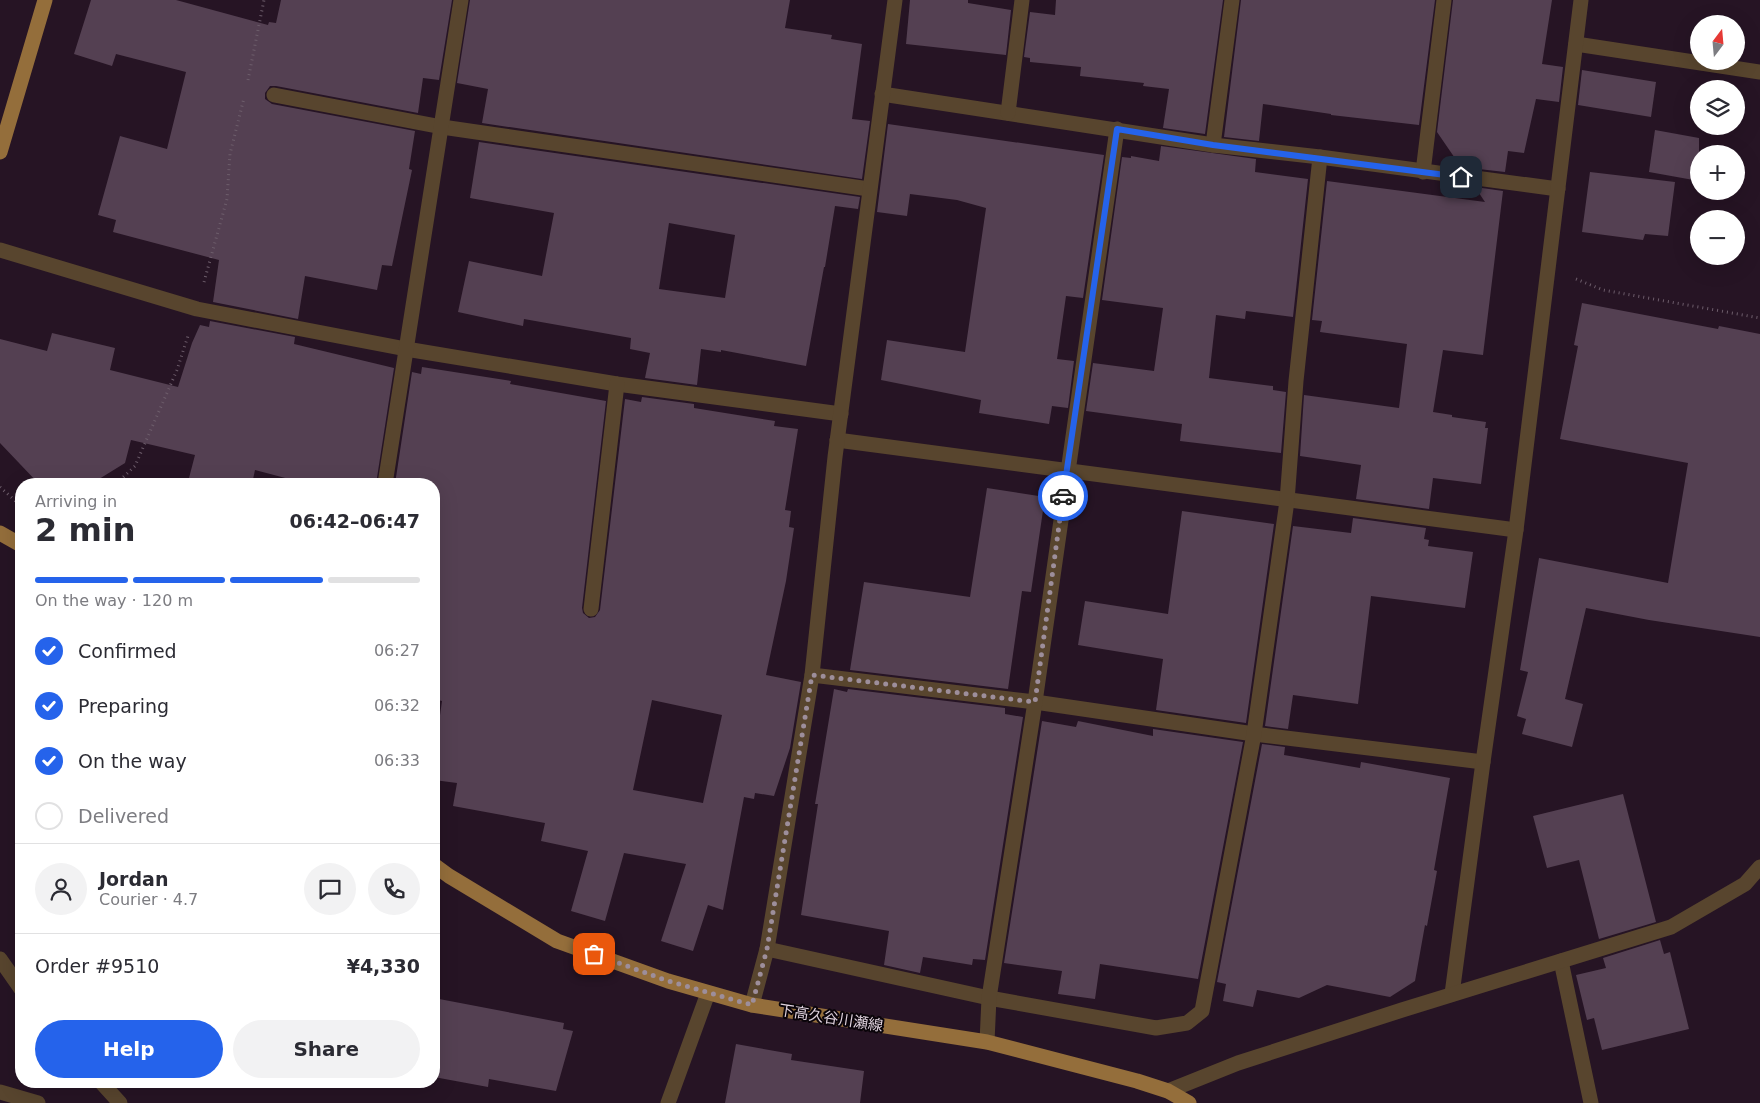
<!DOCTYPE html>
<html lang="en">
<head>
<meta charset="utf-8">
<style>
	:root { --surface:#fff; --page:#f2f2f3; --text:#2b2b33; --muted:#7c7c81; --line:#e1e1e2; --accent:#2563eb }
	body { margin:0; font-family:"DejaVu Sans","Noto Sans JP",sans-serif; background:var(--page); color:var(--text); height:100vh; display:flex; flex-direction:column; font-size:19px; white-space:nowrap }
	* { box-sizing:border-box; margin:0 }
	p { font-size:16px; color:var(--muted) }
	.icon { flex:none; width:28px; height:28px; fill:none; stroke:currentColor; stroke-width:2; stroke-linecap:round; stroke-linejoin:round }
	.map { position:relative; flex:1; overflow:hidden }
	.panel { position:absolute; left:15px; top:478px; width:425px; height:610px; display:flex; flex-direction:column; background:var(--surface); border-radius:20px; box-shadow:0 5px 20px #0002 }
	.panel>* { flex:none }
	.needle { width:32px; rotate:16deg }
	.tools { position:absolute; left:1690px; top:15px; display:grid; gap:10px }
	.tools a { display:grid; place-items:center; width:55px; height:55px; border-radius:50%; background:var(--surface); box-shadow:0 5px 20px #0002; font-size:25px }
	.pin { position:absolute; display:grid; place-items:center; width:42px; height:42px; color:#fff; margin:-21px; border-radius:10px; box-shadow:0 2px 8px #0006 }
	.courier { position:absolute; display:grid; place-items:center; width:50px; height:50px; margin:-25px; border:4px solid #2563eb; border-radius:50%; background:#fff; color:#222; box-shadow:0 1px 6px #0007 }
	.overview em { font-style:normal; font-weight:600 }
	.overview div { display:flex; flex-direction:column-reverse }
	.overview { display:flex; align-items:center; justify-content:space-between; height:85px; padding:0 20px }
	h1 { font-size:32px; font-weight:600; line-height:38px }
	.bar { display:grid; grid-template-columns:repeat(4,1fr); gap:8px 5px; align-content:center; height:60px; padding:0 20px }
	.bar i { height:6px; border-radius:4px; background:var(--line) }
	.bar .selected { background:var(--accent) }
	.bar p { grid-column:span 4 }
	.line { display:flex; align-items:center; gap:12px; padding:0 20px; border-top:1px solid var(--line) }
	.line div { flex:1 }
	.round { display:grid; place-items:center; flex:none; width:52px; height:52px; border-radius:26px; background:var(--page) }
	ol { padding:0 20px; list-style:none }
	li { display:flex; align-items:center; gap:15px; height:55px }
	li p { margin-inline-start:auto }
	li .icon { padding:5px; border-radius:50%; background:var(--accent); color:#fff; stroke-width:4 }
	li:last-child { color:var(--muted) }
	li i { width:28px; height:28px; border:2px solid var(--line); border-radius:50% }
	.cta { display:flex; gap:10px; margin-top:auto; padding:10px 20px }
	.cta a { flex:1; height:58px; border-radius:30px; background:var(--accent); color:#fff; font-size:20px; font-weight:600; line-height:58px; text-align:center }
	.cta a+a { background:var(--page); color:var(--text) }
	.map>svg:first-child { display:block }
	.building { fill:#544052; fill-rule:evenodd }
	.lines { fill:none; stroke-linecap:round; stroke-linejoin:round }
	.path { stroke:#6d5d6b; stroke-width:3; stroke-dasharray:1 4; stroke-linecap:butt }
	.minor { stroke:#58452e; stroke-width:15 }
	.major { stroke:#946e3b; stroke-width:15 }
	.done { stroke:#9d8e9b; stroke-width:5; stroke-dasharray:0 9 }
	.route { stroke:#2563eb; stroke-width:6 }
	.labels { text-anchor:middle; stroke-width:4; stroke-linejoin:round; paint-order:stroke }
	.street-label { font-size:15px; fill:#ddd0db; stroke:#0a040a }
</style>
</head>
<body>
<div class="map">
<svg width="1760" height="1103" viewBox="0 0 1760 1103">
	<rect width="100%" height="100%" fill="#261424"/>
	<g class="building">
		<path d="M91,0H176L268,25L269,22L276,23L281,0H452L439,80L423,78L418,113L276,86H270L265,93V99L272,104L415,131L409,169L412,170L392,266L382,265L377,290L305,276L298,319L213,302L219,260L113,232L116,220L98,215L120,136L167,149L186,72L116,54L112,66L74,54Z"/>
		<path d="M470,0H790L785,28L832,35L831,39L862,44L852,119L870,121L862,179L482,123L488,89L457,83Z"/>
		<path d="M910,0H968V3L1011,10L1006,55L906,44Z"/>
		<path d="M1056,0H1223L1205,134L1163,128L1169,89L1143,86L1144,83L1080,76L1081,67L1030,62V58L1024,57L1030,12L1055,15Z"/>
		<path d="M1241,0H1435L1419,125L1331,115V114L1263,104L1259,141L1224,137Z"/>
		<path d="M1453,0H1552L1542,64L1563,67L1559,102L1536,99L1524,153L1508,151L1505,172L1461,167L1437,132Z"/>
		<path d="M1582,70L1656,82L1651,117L1578,105Z"/>
		<path d="M888,124L1104,155L1083,298L1066,296L1057,359L1074,361L1068,408L1052,406L1049,424L979,413L981,400L881,380L887,340L965,352L986,208L957,200L910,194L907,216L877,212Z"/>
		<path d="M1655,130L1699,138V181L1649,172Z"/>
		<path d="M479,142L860,197L858,209L835,206L825,267H824L806,366L721,350V352L701,349L697,385L645,378L650,353L630,349L631,338L524,319L523,326L458,312L469,261L542,276L554,213L470,198ZM669,223L735,235L725,298L659,289Z"/>
		<path d="M1161,146L1256,159L1255,172L1308,179L1293,317L1246,311L1245,319L1216,315L1209,378L1273,386V390L1286,392L1281,453L1180,441L1182,424L1086,411L1093,363L1154,371L1163,308L1102,300L1122,157L1131,158V156L1159,161Z"/>
		<path d="M1590,172L1675,182L1668,236L1645,234L1643,240L1582,232Z"/>
		<path d="M1327,181L1485,202L1475,187L1503,191L1483,355L1443,350L1433,412L1452,415V417L1486,422L1485,428H1488L1481,484L1433,478L1429,509L1356,499L1361,465L1300,456L1304,395L1399,408L1407,344L1320,332L1322,321L1312,320Z"/>
		<path d="M1582,303L1718,329L1719,326L1760,334V637L1649,620L1586,608L1565,699L1583,704L1572,747L1522,734L1526,719L1517,716L1528,672L1520,670L1539,558L1668,583L1688,463L1560,439L1578,346L1574,345Z"/>
		<path d="M210,321L295,337L294,344L394,368L376,484H308L255,470L252,484H213L189,478L195,455L131,440L125,463L91,484H39L0,443V339L47,351L52,333L115,348L110,370L178,387L192,343L200,325L209,327Z"/>
		<path d="M422,367L511,381L510,384L606,401L582,608L583,613L589,618L595,617L600,610L625,399L641,402L642,397L694,404V408L775,421L774,426L798,429L785,510L791,511L789,527L794,528L786,581L766,675L801,682L790,748L774,796L755,793L754,799L744,797L723,910L708,905L693,951L661,941L686,864L624,853L605,921L571,911L588,851L541,841L545,823L453,806L457,783L434,780L438,745L436,744L442,701L434,699V484H395L412,372L421,374ZM652,700L722,715L703,803L633,790Z"/>
		<path d="M987,488L1045,497L1031,592L1022,591L1008,689L850,670L864,582L970,597Z"/>
		<path d="M1182,511L1274,524L1246,723L1156,710L1163,659L1078,645L1085,601L1168,614Z"/>
		<path d="M1353,518L1426,528L1424,539L1429,540L1428,546L1473,552L1465,608L1371,596L1358,704L1293,695L1288,729L1265,726L1293,526L1351,533Z"/>
		<path d="M834,689L847,692L848,689L1005,708V714L1023,717L985,960L973,959L972,965L923,957L920,973L884,965L889,931L801,915L818,804H815Z"/>
		<path d="M1042,721L1076,727L1078,721L1153,736V729L1243,742L1198,979L1100,964L1095,999L1058,994L1062,971L1004,963Z"/>
		<path d="M1262,744L1285,747L1284,755L1360,768L1361,762L1450,778L1434,870L1437,871L1427,926L1425,925L1415,981L1390,997L1327,985L1299,998L1257,990L1253,1007L1223,1001L1226,984L1217,982Z"/>
		<path d="M1623,794L1656,922L1599,939L1579,860L1547,868L1533,816Z"/>
		<path d="M1660,940L1664,954L1670,952L1689,1029L1602,1050L1594,1018L1587,1020L1576,975L1606,968L1603,958Z"/>
		<path d="M434,998L564,1023L563,1029L573,1031L556,1091L489,1079L488,1087L434,1077Z"/>
		<path d="M736,1044L792,1054L791,1060L864,1071L860,1103H725Z"/>
	</g>
	<g class="lines">
		<g class="path">
			<path d="M248,80L264,0"/>
			<path d="M1576,279L1603,290L1760,318"/>
			<path d="M204,282L227,199L230,154L244,98"/>
			<path d="M116,484L135,466L177,370L188,336"/>
			<path d="M0,487L21,506"/>
		</g>
		<g class="minor">
			<path d="M1576,44L1760,72"/>
			<path d="M882,94L1213,145L1320,157L1558,189"/>
			<path d="M274,95L442,127L869,189"/>
			<path d="M1008,113L1022,0"/>
			<path d="M1213,145L1232,0"/>
			<path d="M1423,172L1444,0"/>
			<path d="M0,250L197,309L406,349L617,384L841,414"/>
			<path d="M837,440L1516,530"/>
			<path d="M385,484L461,0"/>
			<path d="M591,609L617,384"/>
			<path d="M812,675L1035,702L1254,734L1483,762"/>
			<path d="M767,949L989,998L1156,1028L1187,1023L1202,1011L1254,734L1287,501L1296,381L1320,157"/>
			<path d="M0,959L21,989"/>
			<path d="M1561,961L1591,1103"/>
			<path d="M1452,994L1483,762L1516,530L1581,0"/>
			<path d="M752,1005L767,949L812,675L835,457L895,0"/>
			<path d="M987,1042L989,998L1035,702L1117,129"/>
			<path d="M100,1081L120,1103"/>
			<path d="M1168,1091L1238,1063L1402,1010L1671,927L1745,884L1760,867"/>
			<path d="M0,1092L38,1103"/>
			<path d="M668,1103L708,993"/>
		</g>
		<g class="major">
			<path d="M0,152L45,0"/>
			<path d="M0,533L21,545"/>
			<path d="M434,865L449,876L557,941L668,981L752,1005L987,1042L1137,1081L1168,1091L1189,1103"/>
		</g>
	</g>
	<g class="lines">
		<path class="done" d="M594,954L668,981L752,1005L767,949L812,675L1035,702L1063,496"/>
		<path class="route" d="M1063,496L1117,129L1213,145L1461,177"/>
	</g>
	<g class="labels">
		<g class="street-label">
			<text transform="translate(831 1018) rotate(9)" y="5">下高久谷川瀬線</text>
		</g>
	</g>
</svg>
<div class="tools">
<a><svg class="needle" viewBox="-14 -14 28 28"><path d="M0-13l5 13h-10z" fill="#e53935"/><path d="M0 13l5-13h-10z" fill="#7c7c81"/></svg></a>
<a><svg class="icon" aria-label="layers" viewBox="0 0 24 24"><path d="M12 4l9 5-9 5-9-5zM3 14l9 5 9-5"/></svg></a>
<a>+</a>
<a>−</a>
</div>
<div class="pin" style="left:594px;top:954px;background:#ea580c"><svg class="icon" aria-label="bag" viewBox="0 0 24 24"><path d="M5 8h14l-1 12H6zM9 8a3 3 0 0 1 6 0"/></svg></div>
<div class="pin" style="left:1461px;top:177px;background:#1f2937"><svg class="icon" aria-label="home" viewBox="0 0 24 24"><path d="M3 11l9-7 9 7M6 9v11h12V9"/></svg></div>
<div class="courier" style="left:1063px;top:496px"><svg class="icon" aria-label="car" viewBox="0 0 24 24"><path d="M5 17H2v-5l4-1 3-4h7l3 4 3 1v5h-3M9 17h6M6 11h13"/><circle cx="7" cy="17" r="2"/><circle cx="17" cy="17" r="2"/></svg></div>
<section class="panel">
<div class="overview"><div><h1>2 min</h1><p>Arriving in</p></div><em>06:42–06:47</em></div>
<div class="bar"><i class="selected"></i><i class="selected"></i><i class="selected"></i><i></i><p>On the way · 120 m</p></div>
<ol>
<li><svg class="icon" aria-label="check" viewBox="0 0 24 24"><path d="M5 12l5 5 9-10"/></svg>Confirmed<p>06:27</p></li>
<li><svg class="icon" aria-label="check" viewBox="0 0 24 24"><path d="M5 12l5 5 9-10"/></svg>Preparing<p>06:32</p></li>
<li><svg class="icon" aria-label="check" viewBox="0 0 24 24"><path d="M5 12l5 5 9-10"/></svg>On the way<p>06:33</p></li>
<li><i></i>Delivered</li>
</ol>
<div class="line" style="height:90px"><a class="round"><svg class="icon" aria-label="person" viewBox="0 0 24 24"><circle cx="12" cy="8" r="4"/><path d="M4 21q1-7 8-7t8 7"/></svg></a><div><b>Jordan</b><p>Courier · 4.7</p></div><a class="round"><svg class="icon" aria-label="chat" viewBox="0 0 24 24"><path d="M4 5h16v11H9l-5 4z"/></svg></a><a class="round"><svg class="icon" aria-label="phone" viewBox="0 0 24 24"><path d="M5 4h4l2 5-3 2q2 4 5 5l2-3 5 2v4C11 20 4 13 5 4z"/></svg></a></div>
<div class="line" style="height:65px"><div>Order #9510</div><b>¥4,330</b></div>
<div class="cta"><a>Help</a><a>Share</a></div>
</section>
</div>
</body>
</html>
